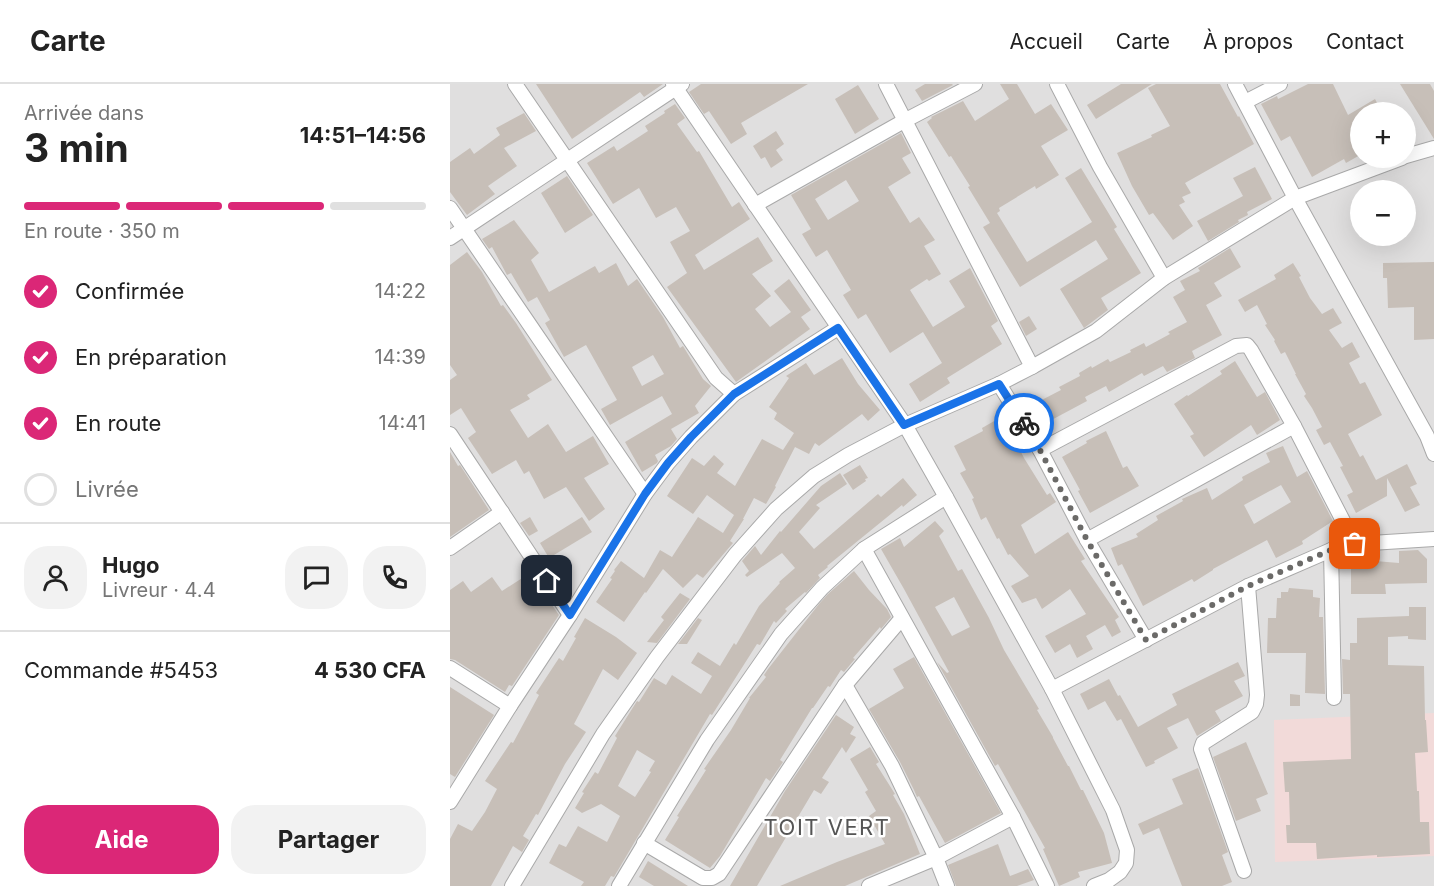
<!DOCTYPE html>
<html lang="fr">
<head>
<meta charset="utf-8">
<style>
	:root { --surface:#fff; --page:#f2f2f2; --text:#222; --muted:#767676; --line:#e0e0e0; --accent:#db2777 }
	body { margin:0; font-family:Inter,sans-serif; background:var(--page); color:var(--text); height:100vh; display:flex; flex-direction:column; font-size:22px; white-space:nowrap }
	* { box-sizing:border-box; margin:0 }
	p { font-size:20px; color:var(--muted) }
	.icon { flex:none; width:33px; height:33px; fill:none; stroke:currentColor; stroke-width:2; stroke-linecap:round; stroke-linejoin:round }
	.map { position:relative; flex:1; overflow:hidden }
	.panel { display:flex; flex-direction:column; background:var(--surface); width:450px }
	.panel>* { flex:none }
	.fabs { position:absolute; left:900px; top:18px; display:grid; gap:12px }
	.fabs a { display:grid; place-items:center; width:66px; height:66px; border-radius:50%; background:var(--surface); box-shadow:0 6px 24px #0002; font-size:30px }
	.pin { position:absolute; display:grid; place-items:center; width:51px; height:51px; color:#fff; margin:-26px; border-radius:12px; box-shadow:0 3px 9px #0006 }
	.courier { position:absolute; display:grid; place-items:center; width:60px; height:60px; margin:-30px; border:4px solid #1a73e8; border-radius:50%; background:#fff; color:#222; box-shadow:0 2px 8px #0007 }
	.overview em { font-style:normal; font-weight:700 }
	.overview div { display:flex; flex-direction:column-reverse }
	.overview { display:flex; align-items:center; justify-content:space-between; height:102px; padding:0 24px }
	h1 { font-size:39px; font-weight:700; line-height:45px }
	.bar { display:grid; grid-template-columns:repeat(4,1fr); gap:9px 6px; align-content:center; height:72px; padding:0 24px }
	.bar i { height:8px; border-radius:4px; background:var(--line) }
	.bar .on { background:var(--accent) }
	.bar p { grid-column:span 4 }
	.line { display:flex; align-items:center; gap:15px; padding:0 24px; border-top:2px solid var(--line) }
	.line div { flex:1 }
	.round { display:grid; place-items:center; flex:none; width:63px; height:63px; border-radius:24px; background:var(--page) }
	ol { padding:0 24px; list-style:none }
	li { display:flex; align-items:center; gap:18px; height:66px }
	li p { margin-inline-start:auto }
	li .icon { padding:6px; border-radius:50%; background:var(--accent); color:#fff; stroke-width:4 }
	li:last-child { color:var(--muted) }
	li i { width:33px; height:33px; border:3px solid var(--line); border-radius:50% }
	.button { display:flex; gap:12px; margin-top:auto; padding:12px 24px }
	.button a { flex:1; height:69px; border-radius:24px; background:var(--accent); color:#fff; font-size:24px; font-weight:700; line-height:69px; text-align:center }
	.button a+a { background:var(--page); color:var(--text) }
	header { display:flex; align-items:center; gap:36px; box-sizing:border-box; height:84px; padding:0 30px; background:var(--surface); border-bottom:2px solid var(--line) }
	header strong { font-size:28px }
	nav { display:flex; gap:33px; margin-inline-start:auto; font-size:21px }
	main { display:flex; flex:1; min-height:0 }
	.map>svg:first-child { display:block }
	.residential { fill:#e0dfdf; fill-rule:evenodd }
	.commercial { fill:#f2dad9 }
	.building { fill:#c7bfb8; fill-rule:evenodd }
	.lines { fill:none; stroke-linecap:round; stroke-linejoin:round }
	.street-casing { stroke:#a9a9a9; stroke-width:16 }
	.street { stroke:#fff; stroke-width:14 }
	.done { stroke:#6b6a68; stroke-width:6; stroke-dasharray:0 10.8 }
	.route { stroke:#1a73e8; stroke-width:8 }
	.labels { text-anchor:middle; stroke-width:5; stroke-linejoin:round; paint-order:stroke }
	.neighbourhood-label { font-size:22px; letter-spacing:1.5px; fill:#555; stroke:#fff }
</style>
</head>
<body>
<header>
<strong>Carte</strong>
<nav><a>Accueil</a><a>Carte</a><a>À propos</a><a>Contact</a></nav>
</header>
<main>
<section class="panel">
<div class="overview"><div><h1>3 min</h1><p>Arrivée dans</p></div><em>14:51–14:56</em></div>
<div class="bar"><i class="on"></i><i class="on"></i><i class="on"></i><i></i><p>En route · 350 m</p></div>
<ol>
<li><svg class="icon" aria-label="check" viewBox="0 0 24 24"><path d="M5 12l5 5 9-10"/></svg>Confirmée<p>14:22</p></li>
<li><svg class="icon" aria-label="check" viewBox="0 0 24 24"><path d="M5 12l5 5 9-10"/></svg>En préparation<p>14:39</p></li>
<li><svg class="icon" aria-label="check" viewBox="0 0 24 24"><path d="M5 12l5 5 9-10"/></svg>En route<p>14:41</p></li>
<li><i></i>Livrée</li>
</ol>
<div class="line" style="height:108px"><a class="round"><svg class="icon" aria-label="person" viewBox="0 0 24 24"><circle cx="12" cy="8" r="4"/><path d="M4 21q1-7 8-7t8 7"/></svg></a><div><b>Hugo</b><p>Livreur · 4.4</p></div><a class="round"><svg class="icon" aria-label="chat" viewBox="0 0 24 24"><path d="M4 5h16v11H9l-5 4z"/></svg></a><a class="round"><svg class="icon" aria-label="phone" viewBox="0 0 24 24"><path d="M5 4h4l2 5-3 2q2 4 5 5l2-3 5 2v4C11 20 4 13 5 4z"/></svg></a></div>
<div class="line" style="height:78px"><div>Commande #5453</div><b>4 530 CFA</b></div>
<div class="button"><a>Aide</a><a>Partager</a></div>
</section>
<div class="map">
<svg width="984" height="802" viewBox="0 0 984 802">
	<rect width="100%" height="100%" fill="#f2efe9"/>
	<path class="residential" d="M0,0H984V802H0ZM910,28H956V74H910ZM910,106H956V152H910Z"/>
	<path class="commercial" d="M984,629V772L825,778L824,636Z"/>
	<g class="building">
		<path d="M86,0H213L194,13L190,8L122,55Z"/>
		<path d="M251,0H358L291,39L297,50L281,60L259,27L254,30L239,8Z"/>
		<path d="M475,0H502L503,1L472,17L465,6Z"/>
		<path d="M550,0H567L585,30L601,20L618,46L591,62L609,91L586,105L585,102L549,124L550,127L547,129L577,178L642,138L615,94L631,84L667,143L664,145L691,189L651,214L658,226L634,244L610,205L658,175L646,156L570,203L533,143L540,139L518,103L520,102L501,72L499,73L477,38L482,34L481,33L513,17L525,37L559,15Z"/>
		<path d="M671,0H702L646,35L637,21Z"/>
		<path d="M706,0H770L788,33L789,32L804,60L735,99L741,109L732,113L735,118L729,121L743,142L723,156L703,129L699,131L682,102L667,69L702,53L701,51L720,42L698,4Z"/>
		<path d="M858,0H883L898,31L925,15L932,28H910V71L896,79L894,75L862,93L840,52L831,57L811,20L827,12L828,15Z"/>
		<path d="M950,0H980L984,7V55Z"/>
		<path d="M408,1L429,35L405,50L385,15Z"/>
		<path d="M225,20L235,34L227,40L247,68L249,67L282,123L289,118L300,135L245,171L254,186L308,153L323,177L302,190L321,212L305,225L320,243L341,228L324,207L339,195L361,226L351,233L360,245L286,298L217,203L237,189L220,158L240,147L226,123L206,134L189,104L163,120L137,79L164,62L167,67L198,47L195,42L215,29L214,27Z"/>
		<path d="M74,29L86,47L54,64L67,82L38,102L45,110L17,131L0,108V78L20,64L24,70L50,51L46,44Z"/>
		<path d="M326,47L334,60L326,66L333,76L321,84L315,73L311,75L303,62Z"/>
		<path d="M451,49L461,69L452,74L461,89L438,103L460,139L469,133L485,156L474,162L491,190L479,197L477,195L460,206L483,243L515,223L499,197L520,184L548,237L541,242L552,260L497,294L500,299L470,318L459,300L492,279L473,248L440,269L416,230L408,235L393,211L401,206L377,166L366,173L352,150L361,145L341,111ZM396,96L409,117L378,136L365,115Z"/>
		<path d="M805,83L822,115L797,128L798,131L788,136L789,138L758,157L747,137L793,112L783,94Z"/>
		<path d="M117,92L143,131L115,149L91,109Z"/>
		<path d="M64,136L89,169L81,176L99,208L145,182L149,189L166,179L178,202L187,195L213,233L230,264L233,262L253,295L261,302L245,322L249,329L221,345L227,355L221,362L205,371L208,377L207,379L192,388L175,358L222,330L212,312L160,341L151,325L167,316L136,261L114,273L95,239L100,236L87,213L78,218L61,189L57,191L42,163L39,165L32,155ZM203,271L214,290L192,302L182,283Z"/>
		<path d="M780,164L791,183L764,199L772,212L756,221L772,251L742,267L745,274L717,288L713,282L694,292L692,289L659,308L656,302L635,313L637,317L594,340L584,320L611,306L609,303L630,292L629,289L641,282L642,284L658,275L660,278L681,268L680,266L694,259L696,263L720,250L718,248L737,238L723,213L735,206L730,197L750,187L748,184Z"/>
		<path d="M17,168L32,188L51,222L53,221L66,239L102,296L77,311L80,315L60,326L78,354L98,340L116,368L143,352L159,380L134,394L155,425L139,437L116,403L94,415L79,387L74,390L66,376L42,390L18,354L26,348L11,324L0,331V296L7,291L0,281V181Z"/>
		<path d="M984,178V255L964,256V223L938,224L937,194H933V179Z"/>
		<path d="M843,179L851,192L849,193L860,214L872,230L883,224L892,239L879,246L892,264L902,258L910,273L899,279L910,300L915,298L932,331L898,350L910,373L913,371L926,396L957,380L967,400L960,403L970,421L955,428L937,394V412L906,429L897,411L903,408L890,383L893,382L880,358L874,361L866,346L872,343L862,324L854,312L856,310L845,290H846L835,268L831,270L824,257L825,256L815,241L817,240L807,221L795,228L788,216L826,195L824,191Z"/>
		<path d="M579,232L587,245L576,252L569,238Z"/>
		<path d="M392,274L408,300L430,326L418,337L412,330L369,362L365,359L359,370L345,363L325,402L326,403L316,420L304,414L293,435H294L280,457L283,459L253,494L247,490L233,504L213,485L196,509L195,508L174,538L146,518L162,495L160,494L165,487L164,486L171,477L194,494L210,466L222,473L248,433L273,449L284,431L257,411L243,430L217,412L242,374L254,382L264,371L274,380L267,389L285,402L312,355L333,366L344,349L324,335L327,329L319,323L339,294L336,292L356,279L364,291Z"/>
		<path d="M785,277L807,313L815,308L830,336L807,351L801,341L754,373L740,352L744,350L724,320L737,311L738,312L772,290L770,287Z"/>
		<path d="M553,332L574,374L597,411L600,409L606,418L571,441L585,470L618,448L635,475L631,477L669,533L665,536L671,548L662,553L655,541L636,552L643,565L627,574L620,560L605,569L595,552L636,530L620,505L592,525L586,514L572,519L561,502L579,492L560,470L558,471L549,454L547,455L536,433L531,436L522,415L524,414L510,389L516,386L504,362L533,347L532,344Z"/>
		<path d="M656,347L673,384L677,382L689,402L640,429L628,407L630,406L612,373L637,359L636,357Z"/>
		<path d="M833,362L847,393L857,387L883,437L852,457L853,460L826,474L817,456L763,485V486L744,498L742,495L693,522L672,480L668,482L661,464L688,453L686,450L708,436L706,432L733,417L732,415L757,404L762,416L793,396L792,393L820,378L816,369ZM831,401L841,418L804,440L794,421Z"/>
		<path d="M0,368L8,382L10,381L39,426L0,453Z"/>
		<path d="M410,381L418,394L415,395L416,397L403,406L393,391Z"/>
		<path d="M390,389L397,400L366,421L370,424L349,448L364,465L428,410L431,413L453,394L467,411L453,423L452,421L377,482L378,483L368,491L370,494L356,509L355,508L335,525L337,527L326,539L324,537L310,561L307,560L262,631L260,630L164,793L161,792L155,802H131L134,798L99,779L109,760L116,763L128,742L157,758L170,732L151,720L132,729L125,724L134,709L132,708L145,688L148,690L167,654L165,652L187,617L189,618L204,594L216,601L222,591L251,610L262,592L241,579L248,568L270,582L284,559L286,561L309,522L330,499L329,498L345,484L332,469L297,493L295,491L299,487L292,477L305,462L311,471L330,447L331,448L371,402ZM187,666L205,677L199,687L201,688L185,713L168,702Z"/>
		<path d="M80,433L88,447L79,452L70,439Z"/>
		<path d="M132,433L142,448L99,474L90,459Z"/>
		<path d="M485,437L494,447L489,452L508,487L512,485L539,534L554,566L589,625L587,626L603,653V654L618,682H619L631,706H633L654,749L662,779L628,788L630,793L609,802L593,765L595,764L548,680L545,682L487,578L497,589L499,588L454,505L431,465L450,454L454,463ZM504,513L520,543L502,552L485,523Z"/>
		<path d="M968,466L977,475V499L935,500L936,510H901V475L949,479V467Z"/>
		<path d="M404,487L419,506L437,525L441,533L431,545L430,543L403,574L405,575L394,588L391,586L380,603L378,602L363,624H362L330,676L333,678L320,697L316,694L270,772L260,784L215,756L229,733L227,732L256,686L254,685L281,646L300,614H299L316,593L314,591L318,585L369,520L378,510Z"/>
		<path d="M80,489L109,531L62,602L59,601L55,608L5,576L0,575V506L13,497L21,508L42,493L52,507Z"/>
		<path d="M839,504L863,506V513L870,514L869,533H873L875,610L855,609L856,569H817L818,534H826L827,514H831V508H838Z"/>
		<path d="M230,509L240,515L207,559L197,558L214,536L211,533Z"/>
		<path d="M959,523H976V556L958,555V552L938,553V581L974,582L975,636H976L978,668L965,669L967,707H969L970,738H979L980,770L927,773V771L867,775L866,759H837L836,741H840L839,708H835L833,678L901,675L900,610H893L892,575L900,576V559H907V534L959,532Z"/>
		<path d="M135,534L166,553L187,569L168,596L153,585L124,640L136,648L115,680L88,731L86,730L73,752L79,756L72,768L63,762L41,802H0V755L8,740L22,747L35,728L47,705L35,697L61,658L63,659L89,611L86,609L109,574L113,577L126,554L124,553Z"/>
		<path d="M248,534L252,536L237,560H228Z"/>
		<path d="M464,573L551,729L495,759L469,712L467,713L464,706L450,678L419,625L454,604L443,585Z"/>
		<path d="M788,578L795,592L784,597L793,612L765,627L771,637L747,652L738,634L717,644L728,664L704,677L705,679L696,683L671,635L667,637L655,617L638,626L630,610L659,595L668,612L670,611L688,643L727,621L722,610Z"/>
		<path d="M0,603L44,631L5,693L0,690Z"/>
		<path d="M840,610L850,611V622H840Z"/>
		<path d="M386,631L404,643L400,650L406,653L396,669L392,663L372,694L379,698L371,710L364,706L307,802H280L335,707Z"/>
		<path d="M796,658L818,710L806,715L811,727L786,737L763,673Z"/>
		<path d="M420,663L429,678L426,680L445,710L443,711L454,730L470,770L395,802H330L387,778L435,760L419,732L426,727L415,708L418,706L400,675Z"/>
		<path d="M748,684L778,768L772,771L782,798L772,802H732L709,744L693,751L688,740L733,720L722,695Z"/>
		<path d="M548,760L560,792L578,785L584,796L567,802H506L498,781Z"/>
		<path d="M198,777L238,802H204L189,793Z"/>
	</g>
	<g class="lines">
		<g class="street-casing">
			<g id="street">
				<path d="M65,0L266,294L284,310"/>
				<path d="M223,0L455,341L496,413L602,605L663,726L677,766L676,779L670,788L659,796L644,802"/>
				<path d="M436,0L582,283"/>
				<path d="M607,0L650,83L714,194"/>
				<path d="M785,0L845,114L977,352L984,370"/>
				<path d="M795,18L830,0"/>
				<path d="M956,72L984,64"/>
				<path d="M305,121L454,37L525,0"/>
				<path d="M0,124L195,410"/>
				<path d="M0,154L232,0"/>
				<path d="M549,300L590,366L637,456L696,556"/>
				<path d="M0,350L120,531"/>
				<path d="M590,366L786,262L797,261L801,266L844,342L905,460"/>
				<path d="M637,456L844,342"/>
				<path d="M0,464L52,428"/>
				<path d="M414,465L563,733L597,802"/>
				<path d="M881,466L884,614"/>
				<path d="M0,584L60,622"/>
				<path d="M395,601L442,682L486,774L497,802"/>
				<path d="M602,605L798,502L881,466L905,460L984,455"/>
				<path d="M0,718L60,622L120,531L195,410L218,379L241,353L284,310L388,244"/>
				<path d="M194,759L253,794H262L269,790L395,601L452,534"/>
				<path d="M794,787L751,665L753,659L802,628L806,620L807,611L798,502"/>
				<path d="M62,802L153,650L207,573L285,471L326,425L364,392L398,371L455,341L549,300L582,283L646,247L714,194L845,114L952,74"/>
				<path d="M169,802L257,656L331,550L372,504L414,465L496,413"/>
				<path d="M419,802L486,774L563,733"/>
			</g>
		</g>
		<use href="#street" class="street"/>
	</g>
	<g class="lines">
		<path class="done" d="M574,339L590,366L637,456L696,556L798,502L881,466L905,460"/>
		<path class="route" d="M97,497L120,531L195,410L218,379L241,353L284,310L388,244L454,341L549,300L574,339"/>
	</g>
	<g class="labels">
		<g class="neighbourhood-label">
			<text x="377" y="751">TOIT VERT</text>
		</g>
	</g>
</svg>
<div class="fabs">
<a>+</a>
<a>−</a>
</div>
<div class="pin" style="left:905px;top:460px;background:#ea580c"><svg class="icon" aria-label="bag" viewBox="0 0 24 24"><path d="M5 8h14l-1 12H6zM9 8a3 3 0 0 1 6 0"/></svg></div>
<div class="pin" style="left:97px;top:497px;background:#1f2937"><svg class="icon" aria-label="home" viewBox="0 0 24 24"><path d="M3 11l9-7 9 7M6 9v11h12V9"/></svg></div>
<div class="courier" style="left:574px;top:339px"><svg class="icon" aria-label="bike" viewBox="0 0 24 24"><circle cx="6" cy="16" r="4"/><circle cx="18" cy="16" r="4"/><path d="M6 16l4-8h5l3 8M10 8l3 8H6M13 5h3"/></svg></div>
</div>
</main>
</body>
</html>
